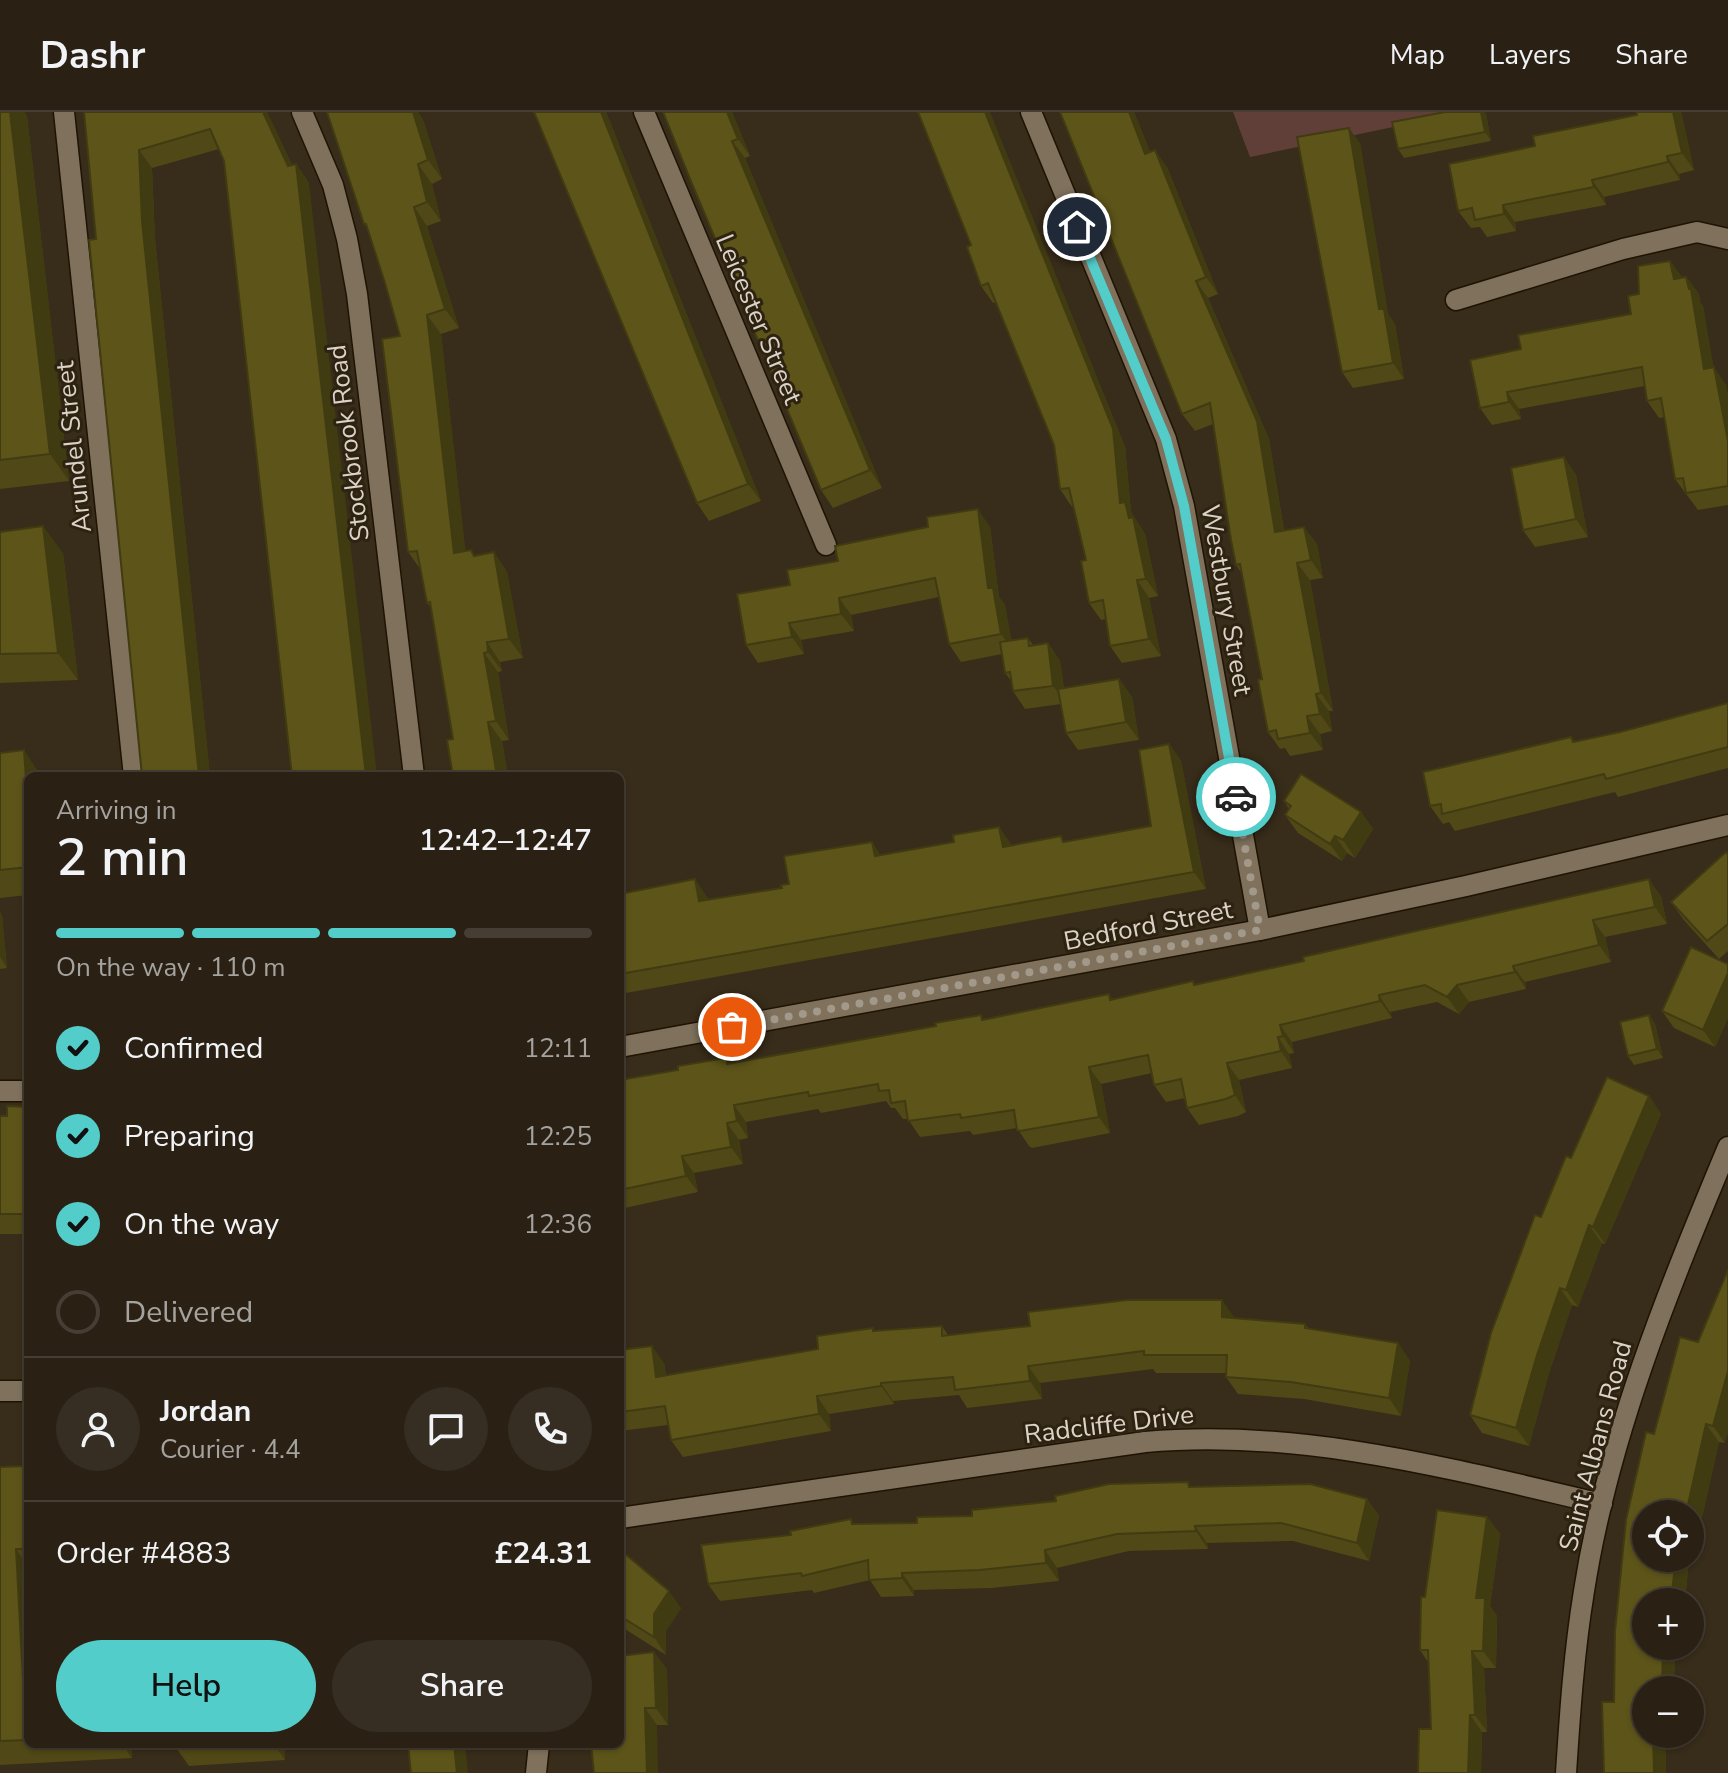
<!DOCTYPE html>
<html lang="en">
<head>
<meta charset="utf-8">
<style>
	:root { --surface:#2a2114; --page:#362e22; --text:#f1f3f6; --muted:#a5a3a0; --line:#463e34; --accent:#53cdca }
	body { margin:0; font-family:"Nunito Sans",sans-serif; background:var(--page); color:var(--text); height:100vh; display:flex; flex-direction:column; font-size:30px; white-space:nowrap }
	* { box-sizing:border-box; margin:0 }
	p { font-size:26px; color:var(--muted) }
	.icon { flex:none; width:44px; height:44px; fill:none; stroke:currentColor; stroke-width:2; stroke-linecap:round; stroke-linejoin:round }
	.map { position:relative; flex:1; overflow:hidden }
	.drawer { position:absolute; left:24px; top:660px; width:600px; height:976px; display:flex; flex-direction:column; background:var(--surface); border-radius:12px; box-shadow:0 2px 6px #0004,0 0 0 2px var(--line) }
	.drawer>* { flex:none }
	.tools { position:absolute; left:1632px; top:1388px; display:grid; gap:16px }
	.tools a { display:grid; place-items:center; width:72px; height:72px; border-radius:50%; background:var(--surface); box-shadow:0 2px 6px #0004,0 0 0 2px var(--line); font-size:40px }
	.pin { position:absolute; display:grid; place-items:center; width:68px; height:68px; color:#fff; margin:-34px; border:4px solid #fff; border-radius:50%; box-shadow:0 2px 8px #0007 }
	.courier { position:absolute; display:grid; place-items:center; width:80px; height:80px; margin:-40px; border:6px solid #53cdca; border-radius:50%; background:#fff; color:#222; box-shadow:0 2px 10px #0007 }
	.summary em { font-style:normal; font-weight:600 }
	.summary div { display:flex; flex-direction:column-reverse }
	.summary { display:flex; align-items:center; justify-content:space-between; height:136px; padding:0 32px }
	h1 { font-size:52px; font-weight:600; line-height:60px }
	.bar { display:grid; grid-template-columns:repeat(4,1fr); gap:12px 8px; align-content:center; height:96px; padding:0 32px }
	.bar i { height:10px; border-radius:6px; background:var(--line) }
	.bar .active { background:var(--accent) }
	.bar p { grid-column:span 4 }
	.line { display:flex; align-items:center; gap:20px; padding:0 32px; border-top:2px solid var(--line) }
	.line div { flex:1 }
	.round { display:grid; place-items:center; flex:none; width:84px; height:84px; border-radius:42px; background:var(--page) }
	ol { padding:0 32px; list-style:none }
	li { display:flex; align-items:center; gap:24px; height:88px }
	li p { margin-inline-start:auto }
	li .icon { padding:8px; border-radius:50%; background:var(--accent); color:#111; stroke-width:4 }
	li:last-child { color:var(--muted) }
	li i { width:44px; height:44px; border:4px solid var(--line); border-radius:50% }
	.primary-button { display:flex; gap:16px; margin-top:auto; padding:16px 32px }
	.primary-button a { flex:1; height:92px; border-radius:48px; background:var(--accent); color:#111; font-size:32px; font-weight:600; line-height:92px; text-align:center }
	.primary-button a+a { background:var(--page); color:var(--text) }
	header { display:flex; align-items:center; gap:48px; box-sizing:border-box; height:112px; padding:0 40px; background:var(--surface); border-bottom:2px solid var(--line) }
	header strong { font-size:38px }
	nav { display:flex; gap:44px; margin-inline-start:auto; font-size:28px }
	.map>svg:first-child { display:block }
	.green { fill:#613f39 }
	.lines { fill:none; stroke-linecap:round; stroke-linejoin:round }
	.minor-casing { stroke:#1f1403; stroke-width:23 }
	.minor { stroke:#7f715c; stroke-width:20 }
	.wall { fill:#504816 }
	.shaded-wall { fill:#413b12 }
	.building { fill:#5d5419; stroke:#413b12; stroke-width:2 }
	.done { stroke:#a2998b; stroke-width:8; stroke-dasharray:0 14.4 }
	.route { stroke:#53cdca; stroke-width:10 }
	.labels { text-anchor:middle; stroke-width:6; stroke-linejoin:round; paint-order:stroke }
	.street-label { font-size:26px; fill:#dbd3c8; stroke:#2e2210 }
</style>
</head>
<body>
<header>
<strong>Dashr</strong>
<nav><a>Map</a><a>Layers</a><a>Share</a></nav>
</header>
<div class="map">
<svg width="1728" height="1661" viewBox="0 0 1728 1661">
	<rect width="100%" height="100%" fill="#382c1a"/>
	<path class="green" d="M1233,0H1465L1250,45Z"/>
	<g class="lines">
		<g class="minor-casing">
			<g id="minor">
				<path d="M64,0L134,664"/>
				<path d="M302,0L333,73L347,127L357,182L414,664"/>
				<path d="M644,0L826,433"/>
				<path d="M1031,0L1166,327L1184,394L1260,818"/>
				<path d="M1456,188L1623,137L1697,120L1728,127"/>
				<path d="M620,935L1260,818L1466,774L1728,713"/>
				<path d="M0,979H28"/>
				<path d="M0,1279H28"/>
				<path d="M620,1406L1145,1330C1300,1316 1452,1357 1602,1392"/>
				<path d="M536,1661L539,1632"/>
				<path d="M1566,1661C1570,1600 1574,1540 1584,1479C1608,1324 1668,1179 1728,1035"/>
			</g>
		</g>
		<use href="#minor" class="minor"/>
	</g>
	<g class="wall">
		<path d="M0,0H24L27,4L69,369L0,377Z"/>
		<path d="M84,0H267L292,53L296,52L309,71L224,49L219,37L152,56L155,127L210,664H142L96,127Z"/>
		<path d="M413,0H418L423,8L442,67L432,72L441,109L427,114L459,216L441,222L465,439L475,444L494,440L507,460L523,546L500,550L502,559L498,560L509,628L502,629L508,664H453V627L431,495L427,491L421,458L408,440L400,224L385,171L369,119L364,112Z"/>
		<path d="M534,0H606L761,389L709,409L697,391Z"/>
		<path d="M663,0H732L750,44L745,46L882,376L833,396L821,378Z"/>
		<path d="M1060,0H1134L1150,40L1167,55L1218,182L1208,186L1269,327L1284,418L1317,432L1323,466L1310,468L1333,599H1329L1332,619L1320,622L1323,638L1290,644L1285,636L1280,637L1268,620L1262,567L1242,462L1236,453L1213,312L1195,319L1182,302Z"/>
		<path d="M1445,0H1484L1486,2L1491,29L1404,46L1398,37Z"/>
		<path d="M1637,0H1681L1694,58L1679,62L1680,68L1604,85L1606,93L1515,110L1516,119L1487,125L1480,115L1471,116L1458,99L1535,34L1637,3Z"/>
		<path d="M1360,31L1388,202L1395,212L1404,267L1353,276L1342,260Z"/>
		<path d="M971,133L1125,334L1131,400L1145,422L1158,484L1149,486L1161,544L1122,551L1110,534L1106,507L1101,508L1089,491L1086,448L1074,394L1072,395L1060,377L1054,333L996,190L993,191L981,174Z"/>
		<path d="M1670,149L1682,166L1686,165L1699,182L1700,190L1703,194L1713,255L1726,273L1728,284V393L1698,398L1675,367L1664,305L1659,306L1647,289L1645,274L1519,297L1521,307L1492,313L1480,296L1521,237L1631,202Z"/>
		<path d="M1564,345L1576,363L1588,425L1535,435L1523,418Z"/>
		<path d="M990,415L999,485L1005,493L1011,528L1028,526L1033,533L1048,531L1060,549L1064,576L1119,567L1132,585L1139,628L1078,638L1066,621L1061,592L1025,597L1013,579L1012,570L1005,561L1002,542L961,550L949,532L939,485L851,503L854,519L801,528L804,542L758,551L746,533L790,473L838,449Z"/>
		<path d="M0,420L63,441L78,568L0,571Z"/>
		<path d="M1728,591V656L1618,685L1615,680L1455,719L1449,710L1443,712L1430,694L1571,625L1575,630L1620,620Z"/>
		<path d="M1169,632L1181,649L1206,777L626,881L624,877H620V782L707,785L708,787L782,776L789,772L881,743L954,730L999,715L1011,733L1066,730L1151,714Z"/>
		<path d="M0,641L28,664V783L0,786Z"/>
		<path d="M1284,689L1361,700L1373,717L1355,746L1347,741L1342,749L1298,721L1285,703L1289,697Z"/>
		<path d="M1728,742V839L1719,847L1683,807L1671,790Z"/>
		<path d="M1661,784L1667,812L1605,825L1611,850L1525,870L1526,877L1469,890L1459,902L1437,890L1390,900L1392,906L1292,930L1294,941L1289,942L1292,956L1239,968L1246,1000L1238,1004L1199,1013L1187,996L1185,986L1166,990L1154,973L1152,961L1101,972L1110,1021L1032,1036L1029,1034L1017,1016L973,1023L970,1019L920,1025L908,1007H903L895,996H891L886,989L821,1001L818,997L746,1010L748,1026L739,1028L743,1052L694,1061L698,1080L620,1097V968L678,958L730,951L983,907L1109,882L1112,888L1193,869L1196,873Z"/>
		<path d="M0,800L2,804L7,856L0,857Z"/>
		<path d="M1728,852V906L1715,935L1674,916L1662,899Z"/>
		<path d="M1649,903L1655,912L1663,946L1634,953L1628,944Z"/>
		<path d="M1649,984L1661,1002L1605,1132L1602,1131L1578,1195L1572,1193L1549,1261L1529,1334L1482,1321L1470,1303L1541,1105Z"/>
		<path d="M28,995V1122H0V1004H7Z"/>
		<path d="M1222,1188L1234,1206L1305,1212L1308,1216L1398,1231L1410,1249L1401,1304L1304,1287L1238,1282L1226,1265V1261H1156L1153,1257L1040,1271L1042,1287L967,1296L959,1283L893,1289L894,1292L829,1302L831,1319L683,1345L671,1328L668,1313L620,1319V1238L664,1251L666,1263L818,1237L875,1219L942,1214L948,1223L1030,1214Z"/>
		<path d="M1680,1225L1725,1331L1719,1330L1700,1414L1693,1413L1690,1439V1402H1646L1689,1446L1685,1490H1646V1534H1675L1674,1578H1646V1622H1665L1666,1661L1614,1590L1654,1322Z"/>
		<path d="M0,1355L28,1358V1632H131L132,1646L0,1653Z"/>
		<path d="M1192,1375L1367,1387L1379,1404L1369,1449L1293,1429L1207,1431L1208,1437L1129,1439L1057,1456L1059,1469L992,1476L914,1478V1484L881,1485L870,1468L814,1481L812,1478L720,1489L708,1472L791,1423L854,1412L917,1411Z"/>
		<path d="M1487,1405L1500,1422L1490,1494L1497,1504L1496,1556H1484L1487,1620H1482L1481,1661H1418L1431,1617L1428,1550L1420,1538L1425,1485Z"/>
		<path d="M620,1446L681,1496L666,1519V1543L620,1514Z"/>
		<path d="M667,1557L668,1613H657L594,1661Z"/>
		<path d="M177,1632H284L285,1648L189,1654L177,1637Z"/>
	</g>
	<g class="shaded-wall">
		<path d="M10,0H24L27,4L69,369L50,342Z"/>
		<path d="M263,0H267L297,64L296,52L309,71L377,664H366L288,54Z"/>
		<path d="M413,0H418L423,8L442,67L428,48Z"/>
		<path d="M601,0H606L761,389L748,372Z"/>
		<path d="M727,0H732L750,44L738,27Z"/>
		<path d="M985,0H990L1125,334L1131,400L1145,422L1158,484L1146,467Z"/>
		<path d="M1129,0H1134L1158,59L1145,42Z"/>
		<path d="M1481,0H1484L1486,2L1491,29L1485,20Z"/>
		<path d="M1673,0H1681L1694,58L1682,41Z"/>
		<path d="M1349,16L1360,31L1388,202L1395,212L1404,267L1393,251L1379,197Z"/>
		<path d="M732,29L745,46L882,376L870,358Z"/>
		<path d="M139,38L152,56L155,127L210,664H199L142,109Z"/>
		<path d="M1155,38L1167,55L1218,182L1206,165Z"/>
		<path d="M1667,44L1679,62L1680,68L1668,50Z"/>
		<path d="M418,52L432,72L441,109L427,90Z"/>
		<path d="M1592,68L1604,85L1606,93L1594,75Z"/>
		<path d="M1503,93L1515,110L1516,119L1504,102Z"/>
		<path d="M414,95L427,114L459,216L445,197Z"/>
		<path d="M1670,149L1683,166L1674,167Z"/>
		<path d="M1686,165L1699,182L1700,190L1703,194L1717,274L1704,257Z"/>
		<path d="M1196,169L1208,186L1269,327L1287,438L1275,420Z"/>
		<path d="M427,203L441,222L468,460L454,441Z"/>
		<path d="M1714,255L1726,273L1728,284V329Z"/>
		<path d="M1507,280L1519,297L1521,307L1509,290Z"/>
		<path d="M1564,345L1576,363L1588,425L1576,407Z"/>
		<path d="M978,397L990,415L999,485L1005,493L1014,540L1001,522L988,476Z"/>
		<path d="M43,414L63,441L78,568L58,541Z"/>
		<path d="M1304,415L1317,432L1323,466L1311,448Z"/>
		<path d="M494,440L507,460L523,546L509,527Z"/>
		<path d="M1297,451L1310,468L1333,599L1321,581Z"/>
		<path d="M1137,468L1149,486L1161,544L1149,527Z"/>
		<path d="M839,486L851,503L854,519L841,502Z"/>
		<path d="M789,511L801,528L804,542L792,525Z"/>
		<path d="M487,530L500,550L502,559L488,540Z"/>
		<path d="M1048,531L1060,549L1066,591L1053,574Z"/>
		<path d="M484,541L498,560L509,628L496,609Z"/>
		<path d="M1119,567L1132,585L1139,628L1126,610Z"/>
		<path d="M1316,582L1329,599L1332,619L1320,602Z"/>
		<path d="M1307,604L1320,622L1323,638L1310,621Z"/>
		<path d="M488,610L502,629L508,664H497Z"/>
		<path d="M1169,632L1181,649L1206,777L1194,760Z"/>
		<path d="M24,638L41,664H28V696Z"/>
		<path d="M1361,700L1373,717L1355,746L1343,728Z"/>
		<path d="M999,715L1011,732L1015,752L1003,735Z"/>
		<path d="M1335,724L1347,741L1342,749L1330,732Z"/>
		<path d="M872,730L884,748L875,744Z"/>
		<path d="M695,767L707,785L711,806L699,789Z"/>
		<path d="M1649,767L1661,784L1667,812L1655,795Z"/>
		<path d="M0,800L2,804L7,856L0,845Z"/>
		<path d="M1593,808L1605,825L1611,850L1599,833Z"/>
		<path d="M1513,854L1525,870L1526,877L1515,860Z"/>
		<path d="M1728,861V906L1715,935L1703,918Z"/>
		<path d="M1457,873L1469,890L1459,902L1447,885Z"/>
		<path d="M1379,883L1390,900L1392,906L1380,889Z"/>
		<path d="M1649,903L1655,912L1663,946L1657,937Z"/>
		<path d="M1280,913L1292,930L1294,941L1283,924Z"/>
		<path d="M1278,925L1289,942L1292,956L1281,939Z"/>
		<path d="M1227,951L1239,968L1246,1000L1235,983Z"/>
		<path d="M1089,955L1101,972L1110,1021L1099,1005Z"/>
		<path d="M1649,984L1661,1002L1605,1132L1593,1115Z"/>
		<path d="M734,993L746,1010L748,1026L737,1009Z"/>
		<path d="M727,1011L739,1028L743,1052L731,1035Z"/>
		<path d="M682,1044L694,1061L698,1080L686,1064Z"/>
		<path d="M1589,1113L1602,1131L1578,1195L1566,1178Z"/>
		<path d="M1560,1176L1572,1193L1549,1261L1529,1334L1516,1316L1537,1243Z"/>
		<path d="M1222,1188L1234,1205V1223L1222,1205Z"/>
		<path d="M1398,1231L1410,1249L1401,1304L1389,1286Z"/>
		<path d="M652,1234L664,1251L668,1282L656,1265Z"/>
		<path d="M1028,1254L1040,1271L1042,1287L1030,1269Z"/>
		<path d="M1728,1259V1321L1725,1331L1713,1314Z"/>
		<path d="M881,1271L893,1289L894,1292L881,1274Z"/>
		<path d="M817,1284L829,1302L831,1319L819,1302Z"/>
		<path d="M1706,1312L1719,1330L1700,1414L1687,1397Z"/>
		<path d="M25,1354L28,1358V1378L26,1374Z"/>
		<path d="M1367,1387L1379,1404L1369,1449L1357,1431Z"/>
		<path d="M1487,1405L1500,1422L1490,1494L1497,1504L1496,1556L1483,1539L1476,1486Z"/>
		<path d="M1690,1409L1693,1413L1690,1439Z"/>
		<path d="M1195,1414L1207,1431L1208,1437L1196,1419Z"/>
		<path d="M16,1437L28,1455V1574L23,1566Z"/>
		<path d="M1045,1438L1057,1456L1059,1469L1046,1451Z"/>
		<path d="M1676,1446H1689L1685,1490H1673L1671,1488Z"/>
		<path d="M902,1461L914,1478V1484L902,1466Z"/>
		<path d="M669,1479L681,1496L666,1519V1543L654,1525V1502Z"/>
		<path d="M1663,1534H1675L1674,1578H1663L1662,1576Z"/>
		<path d="M1472,1539L1484,1556L1487,1620L1475,1603Z"/>
		<path d="M654,1540L667,1557L668,1613L656,1596Z"/>
		<path d="M645,1596L657,1613L658,1661H647Z"/>
		<path d="M1470,1603L1482,1620L1481,1661H1468Z"/>
		<path d="M1653,1622H1665L1666,1661H1654Z"/>
		<path d="M122,1632H131L132,1646Z"/>
		<path d="M274,1632H284L285,1648Z"/>
		<path d="M454,1632H465L468,1661H457Z"/>
	</g>
	<g class="building">
		<path d="M0,0H10L50,342L0,348Z"/>
		<path d="M84,0H263L288,54L296,52L366,664H292L224,49L210,17L139,38L142,109L199,664H142L89,128L96,127Z"/>
		<path d="M327,0H413L428,48L418,52L427,90L414,95L445,197L427,203L454,441L471,438L474,444L494,440L509,527L487,530L488,540L484,541L496,609L488,610L497,664H453L447,628L453,627L430,490L427,491L417,439L408,440L382,227L400,224L385,171L366,112H364Z"/>
		<path d="M534,0H601L748,372L697,391Z"/>
		<path d="M663,0H727L738,27L732,29L870,358L821,378L690,67Z"/>
		<path d="M918,0H985L1113,317L1120,391L1125,390L1129,406L1133,405L1146,467L1137,468L1149,527L1110,534L1103,488L1089,491L1081,449L1086,448L1069,376L1060,377L1054,333L988,171L981,174L967,135L971,133Z"/>
		<path d="M1060,0H1129L1145,42L1155,38L1206,165L1196,169L1257,309L1275,420L1304,415L1311,448L1297,451L1321,581L1316,582L1320,602L1307,604L1310,621L1278,627L1276,618L1268,620L1258,568L1262,567L1240,452L1236,453L1231,428L1210,291L1182,302Z"/>
		<path d="M1445,0H1481L1485,20L1398,37L1392,10Z"/>
		<path d="M1637,0H1673L1682,41L1667,44L1668,50L1592,68L1594,75L1503,93L1504,102L1475,108L1472,96L1458,99L1449,52L1535,34L1533,24L1637,3Z"/>
		<path d="M1349,16L1379,197H1384L1393,251L1342,260L1297,25Z"/>
		<path d="M1670,149L1674,167L1686,165L1689,177H1691L1704,257L1714,255L1728,329V374L1686,381L1683,366L1675,367L1661,286L1647,289L1642,255L1507,280L1509,290L1480,296L1470,248L1521,237L1518,223L1631,202L1628,184L1639,182L1638,154Z"/>
		<path d="M1564,345L1576,407L1523,418L1511,356Z"/>
		<path d="M978,397L988,476H993L1001,522L949,532L935,466L839,486L841,502L789,511L792,525L746,533L737,482L790,473L787,458L838,449L835,434L928,415L927,405Z"/>
		<path d="M43,414L58,541L0,542V420Z"/>
		<path d="M1028,526L1029,534L1048,531L1053,574L1013,579L1010,560L1005,561L1000,530Z"/>
		<path d="M1119,567L1126,610L1066,621L1058,577Z"/>
		<path d="M1728,591V635L1606,667L1604,662L1442,702L1441,692L1430,694L1423,660L1571,625L1573,630L1620,620Z"/>
		<path d="M1169,632L1194,760L620,862V782L695,767L699,789L782,776L781,773L789,772L784,744L872,730L875,744L954,730L953,723L999,715L1003,735L1061,724L1063,730L1151,714L1139,638Z"/>
		<path d="M24,638L28,696V755L0,758V641Z"/>
		<path d="M1301,662L1361,700L1343,728L1335,724L1330,732L1285,703L1291,694L1284,689Z"/>
		<path d="M1726,740L1728,742V812L1707,829L1671,790Z"/>
		<path d="M1649,767L1655,795L1593,808L1599,833L1513,854L1515,860L1457,873L1447,885L1425,873L1379,883L1380,889L1280,913L1283,924L1278,925L1281,939L1227,951L1235,983L1226,987L1187,996L1181,967L1154,973L1148,943L1089,955L1099,1005L1020,1019L1017,1018L1014,998L961,1006L960,1002L908,1009L905,989L891,991L889,978L879,979L878,972L809,984L808,980L734,993L737,1009L727,1011L731,1035L682,1044L686,1064L620,1078V968L678,958V954L726,946L727,952L936,914L935,911L981,903L982,908L1109,882L1110,888L1193,869L1194,873L1304,849L1303,845L1394,824Z"/>
		<path d="M1691,835L1728,852V861L1703,918L1662,899Z"/>
		<path d="M1649,903L1657,937L1628,944L1620,910Z"/>
		<path d="M1607,965L1649,984L1593,1115L1589,1113L1566,1178L1560,1176L1537,1243L1516,1316L1470,1303L1491,1221L1535,1103L1541,1105L1566,1044L1571,1046Z"/>
		<path d="M7,994L28,995V1102H0V1004H7Z"/>
		<path d="M1728,1158V1259L1713,1314L1706,1312L1687,1397L1680,1395V1402H1646V1446H1676L1671,1488H1664V1490H1646V1534H1663L1662,1576H1652V1578H1646V1622H1653L1654,1661H1604L1602,1590H1614L1615,1519L1626,1408L1646,1320L1654,1322L1680,1225L1698,1230Z"/>
		<path d="M1127,1188H1222V1205L1305,1212V1216L1398,1231L1389,1286L1291,1270L1226,1265L1227,1243H1144V1239L1028,1254L1030,1269L955,1278L953,1265L881,1271V1274L817,1284L819,1302L671,1328L665,1294L620,1300V1238L652,1234L656,1265L818,1237L817,1224L873,1216V1219L942,1214V1224L1030,1214L1028,1200Z"/>
		<path d="M25,1354L26,1374H28V1437H16L23,1566H28V1628L0,1629V1355Z"/>
		<path d="M1188,1370L1189,1375L1310,1372L1367,1387L1357,1431L1281,1411L1195,1414L1196,1419L1117,1422L1045,1438L1046,1451L980,1458L902,1461V1466L869,1468L868,1448L802,1464L801,1461L708,1472L701,1433L791,1423L790,1419L851,1407L852,1412L917,1411V1405L972,1404V1398L1056,1389L1055,1384L1109,1372Z"/>
		<path d="M1437,1398L1487,1405L1476,1486H1485L1483,1539H1472L1475,1603H1470L1468,1661H1418L1419,1617H1431L1428,1538H1420L1421,1485H1425Z"/>
		<path d="M624,1441L669,1479L654,1502V1525L620,1504V1446Z"/>
		<path d="M654,1540L656,1596H645L647,1661H594L591,1632H620V1544Z"/>
		<path d="M177,1632H257L177,1637Z"/>
		<path d="M408,1632H454L457,1661H411Z"/>
	</g>
	<g class="lines">
		<path class="done" d="M732,915L1260,818L1236,685"/>
		<path class="route" d="M1077,115L1166,327L1184,394L1236,685"/>
	</g>
	<g class="labels">
		<g class="street-label">
			<text transform="translate(759 207) rotate(67)" y="9">Leicester Street</text>
			<text transform="translate(348 331) rotate(-97)" y="9">Stockbrook Road</text>
			<text transform="translate(73 335) rotate(-96)" y="9">Arundel Street</text>
			<text transform="translate(1227 488) rotate(80)" y="9">Westbury Street</text>
			<text transform="translate(1148 813) rotate(-11)" y="9">Bedford Street</text>
			<text transform="translate(1109 1312) rotate(-7)" y="9">Radcliffe Drive</text>
			<text transform="translate(1595 1334) rotate(-75)" y="9">Saint Albans Road</text>
		</g>
	</g>
</svg>
<div class="tools">
<a><svg class="icon" aria-label="locate" viewBox="0 0 24 24"><circle cx="12" cy="12" r="6"/><path d="M12 2v4M12 18v4M2 12h4M18 12h4"/></svg></a>
<a>+</a>
<a>−</a>
</div>
<div class="pin" style="left:732px;top:915px;background:#ea580c"><svg class="icon" aria-label="bag" viewBox="0 0 24 24"><path d="M5 8h14l-1 12H6zM9 8a3 3 0 0 1 6 0"/></svg></div>
<div class="pin" style="left:1077px;top:115px;background:#1f2937"><svg class="icon" aria-label="home" viewBox="0 0 24 24"><path d="M3 11l9-7 9 7M6 9v11h12V9"/></svg></div>
<div class="courier" style="left:1236px;top:685px"><svg class="icon" aria-label="car" viewBox="0 0 24 24"><path d="M5 17H2v-5l4-1 3-4h7l3 4 3 1v5h-3M9 17h6M6 11h13"/><circle cx="7" cy="17" r="2"/><circle cx="17" cy="17" r="2"/></svg></div>
<section class="drawer">
<div class="summary"><div><h1>2 min</h1><p>Arriving in</p></div><em>12:42–12:47</em></div>
<div class="bar"><i class="active"></i><i class="active"></i><i class="active"></i><i></i><p>On the way · 110 m</p></div>
<ol>
<li><svg class="icon" aria-label="check" viewBox="0 0 24 24"><path d="M5 12l5 5 9-10"/></svg>Confirmed<p>12:11</p></li>
<li><svg class="icon" aria-label="check" viewBox="0 0 24 24"><path d="M5 12l5 5 9-10"/></svg>Preparing<p>12:25</p></li>
<li><svg class="icon" aria-label="check" viewBox="0 0 24 24"><path d="M5 12l5 5 9-10"/></svg>On the way<p>12:36</p></li>
<li><i></i>Delivered</li>
</ol>
<div class="line" style="height:144px"><a class="round"><svg class="icon" aria-label="person" viewBox="0 0 24 24"><circle cx="12" cy="8" r="4"/><path d="M4 21q1-7 8-7t8 7"/></svg></a><div><b>Jordan</b><p>Courier · 4.4</p></div><a class="round"><svg class="icon" aria-label="chat" viewBox="0 0 24 24"><path d="M4 5h16v11H9l-5 4z"/></svg></a><a class="round"><svg class="icon" aria-label="phone" viewBox="0 0 24 24"><path d="M5 4h4l2 5-3 2q2 4 5 5l2-3 5 2v4C11 20 4 13 5 4z"/></svg></a></div>
<div class="line" style="height:104px"><div>Order #4883</div><b>£24.31</b></div>
<div class="primary-button"><a>Help</a><a>Share</a></div>
</section>
</div>
</body>
</html>
